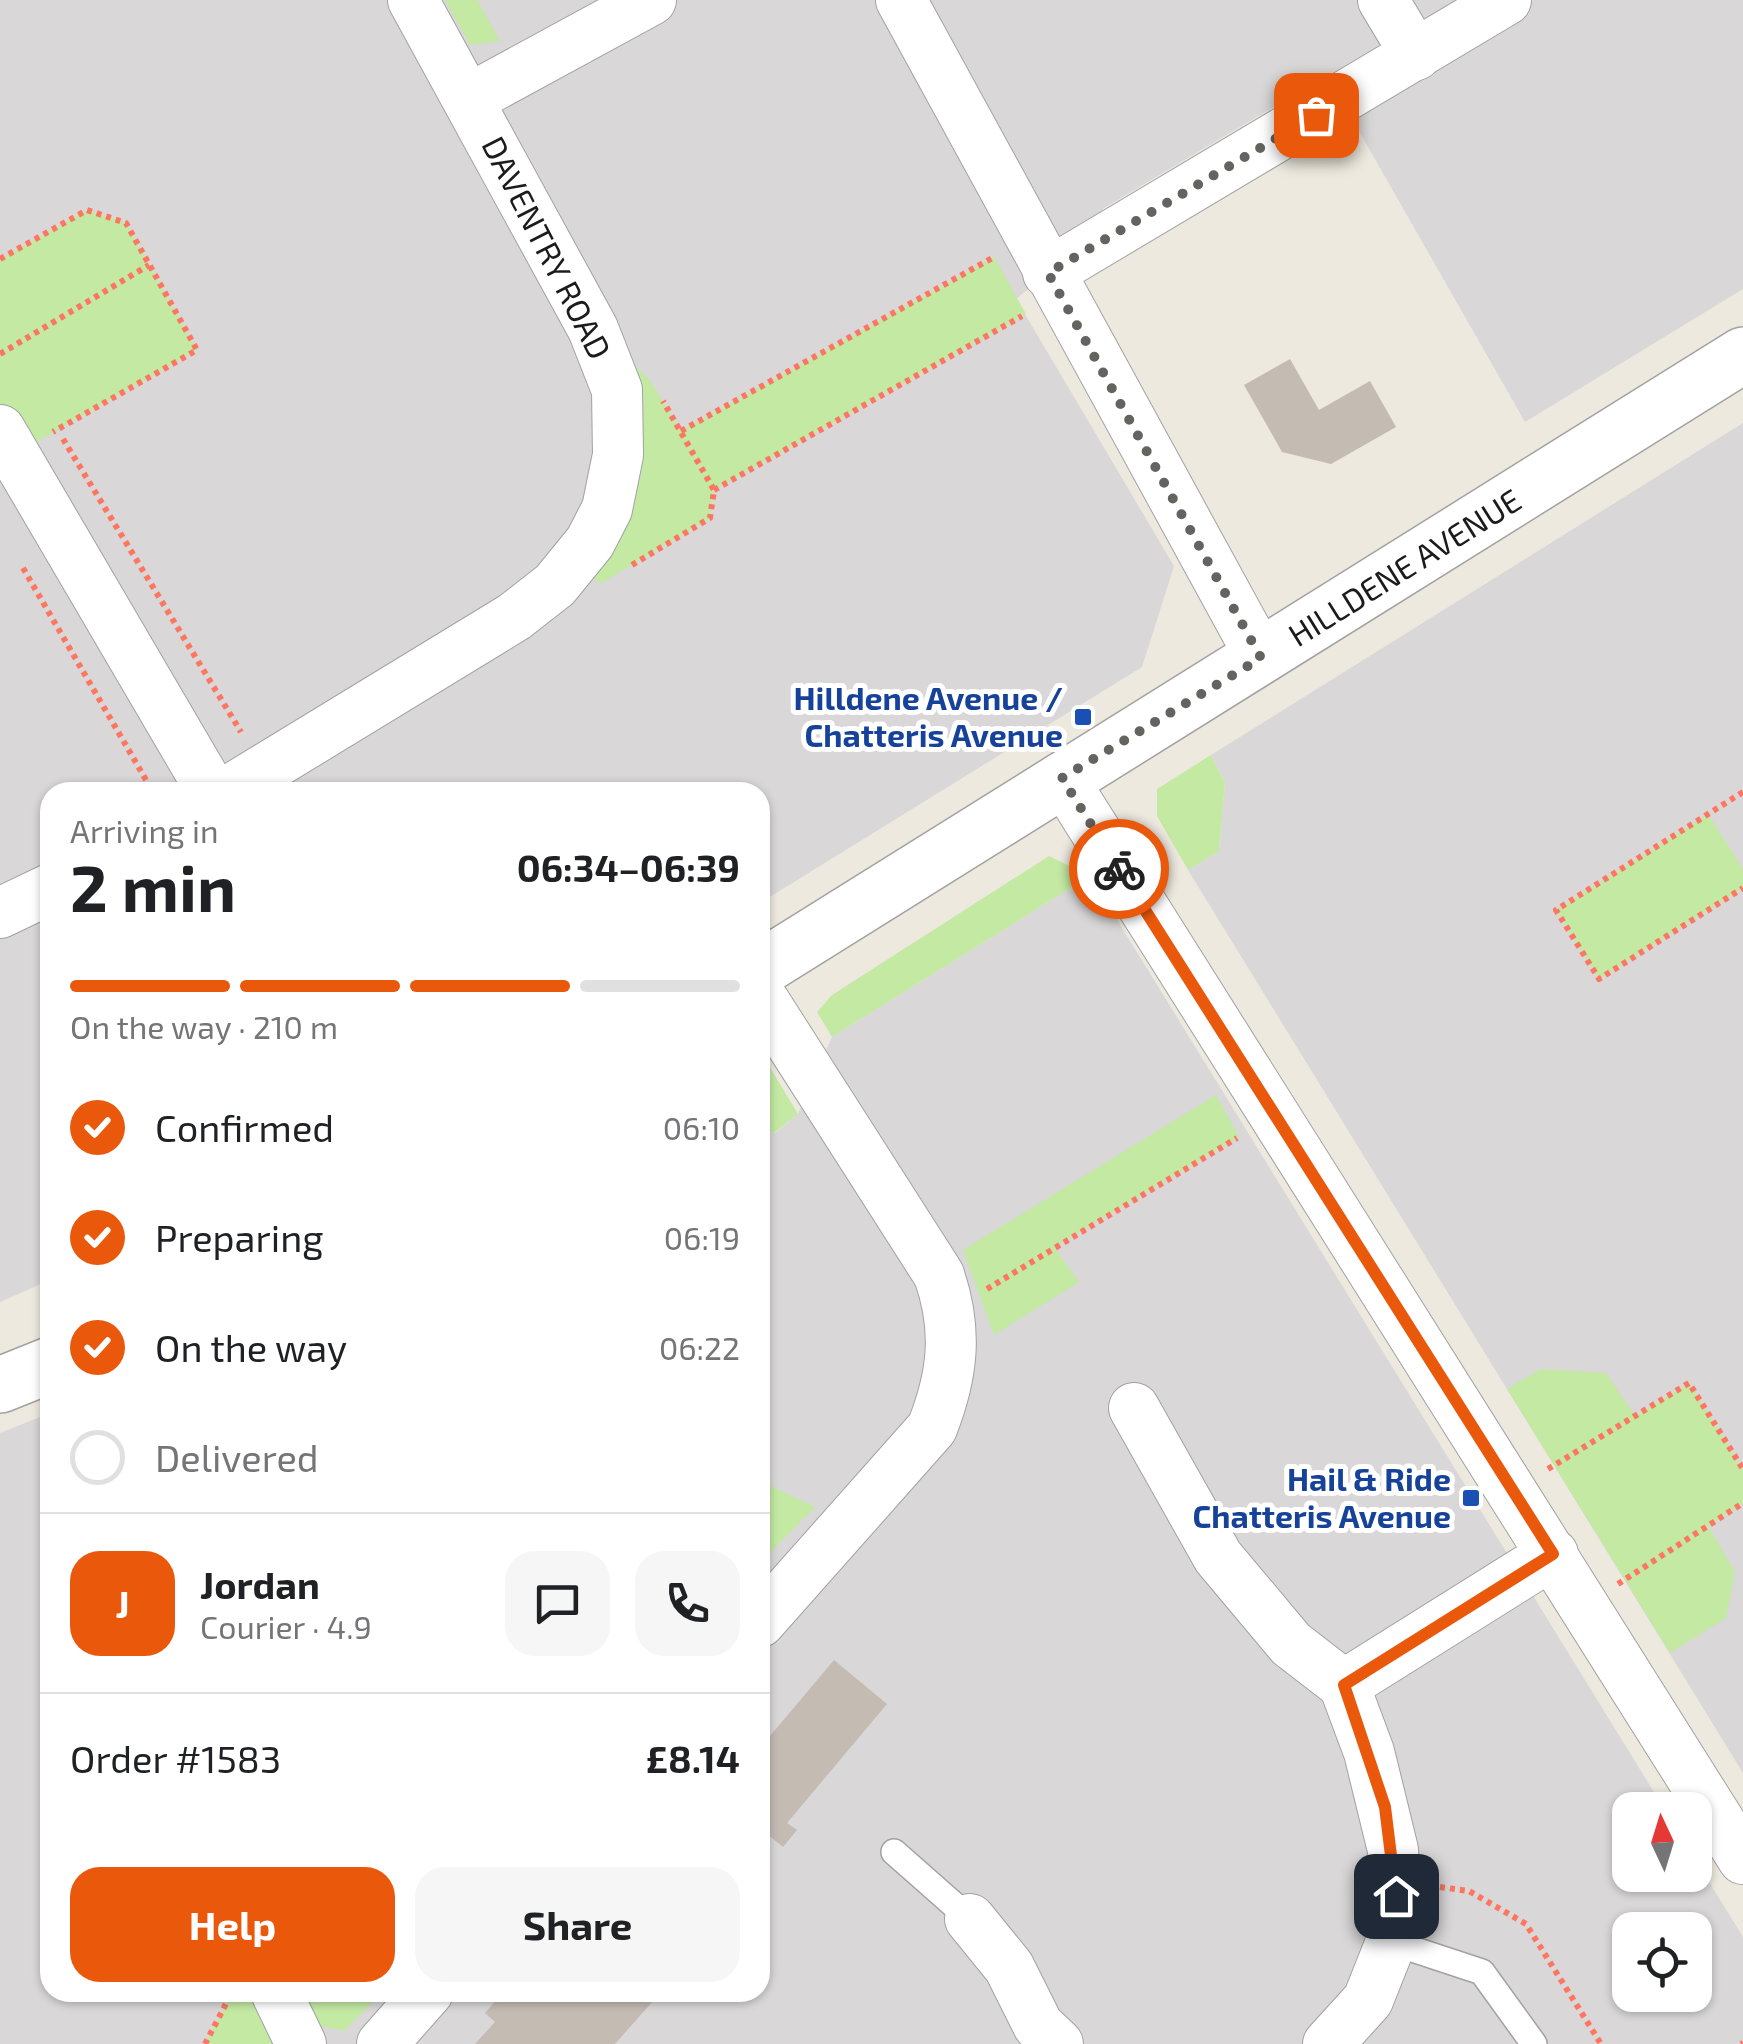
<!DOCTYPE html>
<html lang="en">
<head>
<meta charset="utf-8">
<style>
	:root { --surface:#fff; --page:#f6f6f6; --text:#202124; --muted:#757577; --line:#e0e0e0; --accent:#ea580c }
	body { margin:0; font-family:"Exo 2",sans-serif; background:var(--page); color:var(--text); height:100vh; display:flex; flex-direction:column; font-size:38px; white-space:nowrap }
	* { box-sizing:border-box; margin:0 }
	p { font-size:32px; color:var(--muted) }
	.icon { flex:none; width:55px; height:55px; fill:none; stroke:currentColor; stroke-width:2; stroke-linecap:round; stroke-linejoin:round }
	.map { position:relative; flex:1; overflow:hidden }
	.drawer { position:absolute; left:40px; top:782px; width:730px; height:1220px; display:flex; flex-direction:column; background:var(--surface); border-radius:30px; box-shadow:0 2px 8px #0004 }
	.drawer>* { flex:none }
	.needle { width:65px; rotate:356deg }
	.tools { position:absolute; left:1612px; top:1792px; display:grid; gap:20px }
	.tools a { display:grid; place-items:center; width:100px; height:100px; border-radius:20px; background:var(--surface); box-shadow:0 2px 8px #0004; font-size:50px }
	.pin { position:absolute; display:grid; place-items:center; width:85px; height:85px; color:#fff; margin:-42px; border-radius:20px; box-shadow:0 5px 15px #0006 }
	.courier { position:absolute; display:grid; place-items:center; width:100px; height:100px; margin:-50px; border:8px solid #ea580c; border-radius:50%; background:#fff; color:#222; box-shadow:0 2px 12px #0007 }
	.headline em { font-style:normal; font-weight:700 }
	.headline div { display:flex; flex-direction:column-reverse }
	.headline { display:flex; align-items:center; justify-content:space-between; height:170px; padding:0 30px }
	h1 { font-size:65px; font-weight:700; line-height:75px }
	.bar { display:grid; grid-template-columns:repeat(4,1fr); gap:15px 10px; align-content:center; height:120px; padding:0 30px }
	.bar i { height:12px; border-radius:8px; background:var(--line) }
	.bar .current { background:var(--accent) }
	.bar p { grid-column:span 4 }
	.line { display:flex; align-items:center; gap:25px; padding:0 30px; border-top:2px solid var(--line) }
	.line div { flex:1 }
	.round { display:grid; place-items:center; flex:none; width:105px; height:105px; border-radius:30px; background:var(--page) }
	ol { padding:0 30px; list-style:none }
	li { display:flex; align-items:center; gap:30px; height:110px }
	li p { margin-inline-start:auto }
	li .icon { padding:10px; border-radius:50%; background:var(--accent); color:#fff; stroke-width:4 }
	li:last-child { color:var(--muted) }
	li i { width:55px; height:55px; border:5px solid var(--line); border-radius:50% }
	.action { display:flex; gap:20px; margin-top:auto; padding:20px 30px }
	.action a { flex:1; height:115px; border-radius:30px; background:var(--accent); color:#fff; font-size:40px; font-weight:700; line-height:115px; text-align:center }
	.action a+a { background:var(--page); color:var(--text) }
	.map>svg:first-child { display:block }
	.residential { fill:#d9d7d7; fill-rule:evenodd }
	.grass { fill:#c3e9a3 }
	.building { fill:#c4bbb3 }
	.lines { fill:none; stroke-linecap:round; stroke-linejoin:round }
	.service-casing { stroke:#a2a2a2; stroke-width:28 }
	.minor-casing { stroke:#a2a2a2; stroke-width:52 }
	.tertiary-casing { stroke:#a2a2a2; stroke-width:58 }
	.path { stroke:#fc7661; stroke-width:6; stroke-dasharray:5 5; stroke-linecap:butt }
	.service { stroke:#fff; stroke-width:25 }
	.minor { stroke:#fff; stroke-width:50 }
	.tertiary { stroke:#fff; stroke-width:55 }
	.done { stroke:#646360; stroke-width:10; stroke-dasharray:0 18 }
	.route { stroke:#ea580c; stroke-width:12 }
	.transit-dot { fill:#1a4fb4; stroke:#fff; stroke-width:4 }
	.labels { text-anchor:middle; stroke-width:10; stroke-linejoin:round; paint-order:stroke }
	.street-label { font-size:32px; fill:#1b1b1b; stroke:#fff }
	.transit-label { font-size:32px; font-weight:bold; fill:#164399; stroke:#fff; text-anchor:end }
</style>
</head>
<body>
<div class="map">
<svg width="1743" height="2044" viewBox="0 0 1743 2044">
	<rect width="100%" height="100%" fill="#ede9df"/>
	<g class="residential">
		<path d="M0,0H1743V289L1525,422L1327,75L1104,208L1048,273L1016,299L1174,566L1142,667L760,903V792H50V1280L0,1302Z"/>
		<path d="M1743,423V1773L1188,870L1219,851L1225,783L1211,755Z"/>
		<path d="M1090,876L1665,1810H1630V1875H1695V1859L1743,1937V2044H0V1433L50,1413V1992H760V1130L775,1133L798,1114L832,1037ZM1630,1930H1695V1995H1630Z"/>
	</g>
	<g class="grass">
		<path d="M445,0H477L500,41L470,45Z"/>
		<path d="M87,210L126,223L197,350L0,463V259Z"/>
		<path d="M994,257L1026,314L714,490L710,518L600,584L590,574L618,529L641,477L633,364L650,380L681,431Z"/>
		<path d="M1211,755L1225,783L1219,851L1188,870L1157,816V789Z"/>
		<path d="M1708,814L1743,869V888L1599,979L1556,910Z"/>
		<path d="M1049,856L1090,876L832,1037L817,1012L832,995Z"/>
		<path d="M760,1051L798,1114L774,1133L760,1130Z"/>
		<path d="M1216,1095L1239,1137L1054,1247L1079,1282L994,1335L963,1250Z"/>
		<path d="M1541,1369L1606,1373L1635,1416L1689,1383L1743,1469V1503L1708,1526L1735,1572L1726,1618L1670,1653L1507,1389Z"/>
		<path d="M762,1482L815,1507L760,1563V1484Z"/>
		<path d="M232,1993H267L285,2044H205Z"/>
		<path d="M294,1993H382L344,2031L308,2023Z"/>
	</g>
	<g class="building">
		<path d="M1290,359L1319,410L1370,381L1396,427L1331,464L1282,452L1244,385Z"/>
		<path d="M834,1660L887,1704L787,1823L797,1830L783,1847L760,1828V1748Z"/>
		<path d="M503,1992H661L615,2044H475L495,2022L485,2013Z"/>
	</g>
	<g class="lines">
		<g class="service-casing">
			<g id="service">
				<path d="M894,1852L970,1919"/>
				<path d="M1391,1942L1482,1972L1534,2044"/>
			</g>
		</g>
		<g class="minor-casing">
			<g id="minor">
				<path d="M901,0L1261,658"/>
				<path d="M1383,0L1416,55"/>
				<path d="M469,99L651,0"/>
				<path d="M1048,273L1506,0"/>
				<path d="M0,430L212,792"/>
				<path d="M1062,778L1743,1859"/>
				<path d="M227,792L514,617L555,585L590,542L607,509L618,455L617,390L593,329L413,0"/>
				<path d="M0,913L50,889"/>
				<path d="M760,995L939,1275C958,1330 953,1375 932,1428L760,1622"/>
				<path d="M1134,1408L1218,1557L1291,1644L1344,1685L1369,1752L1393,1850L1396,1896L1391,1942L1368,2000L1328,2044"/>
				<path d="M1344,1685L1553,1554"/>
				<path d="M970,1919L1009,1967L1038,2025L1058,2044"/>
				<path d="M276,1992L301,2044"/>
				<path d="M382,2044L428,1992"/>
			</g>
		</g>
		<g class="tertiary-casing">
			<g id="tertiary">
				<path d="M760,969L1743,355"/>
				<path d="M0,1385L50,1365"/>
			</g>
		</g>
		<g class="path">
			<path d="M0,259L87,210L126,223L197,350L53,432"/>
			<path d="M0,354L149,265"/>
			<path d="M681,431L994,257"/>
			<path d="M63,439L241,732"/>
			<path d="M714,490L1022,316"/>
			<path d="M632,565L710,518L714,490L663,401"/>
			<path d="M23,568L153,792"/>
			<path d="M1743,792L1556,910L1599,979L1743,888"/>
			<path d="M987,1289L1237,1138"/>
			<path d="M1548,1469L1689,1383L1743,1469"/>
			<path d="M1618,1584L1743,1503"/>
			<path d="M1440,1887L1469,1891L1526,1924L1601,2044"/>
			<path d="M205,2044L230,1996"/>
			<path d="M1741,2044L1743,2043"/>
		</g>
		<use href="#service" class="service"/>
		<use href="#minor" class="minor"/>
		<use href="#tertiary" class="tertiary"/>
	</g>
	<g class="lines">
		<path class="done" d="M1119,869L1062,778L1261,658L1048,273L1316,115"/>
		<path class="route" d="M1119,869L1553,1554L1344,1685L1385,1807L1396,1896"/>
	</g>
	<g class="transit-dot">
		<rect x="1073" y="707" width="20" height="20" rx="5"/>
		<rect x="1461" y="1488" width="20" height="20" rx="5"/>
	</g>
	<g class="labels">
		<g class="street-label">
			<text transform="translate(546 248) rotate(63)" y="11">DAVENTRY ROAD</text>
			<text transform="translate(1405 568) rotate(-32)" y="11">HILLDENE AVENUE</text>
		</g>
		<g class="transit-label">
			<text x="1063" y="710">Hilldene Avenue /<tspan x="1063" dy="37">Chatteris Avenue</tspan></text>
			<text x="1451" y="1491">Hail &amp; Ride<tspan x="1451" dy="37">Chatteris Avenue</tspan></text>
		</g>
	</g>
</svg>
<div class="tools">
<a><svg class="needle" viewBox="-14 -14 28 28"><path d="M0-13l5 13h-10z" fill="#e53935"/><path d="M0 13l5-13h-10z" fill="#757577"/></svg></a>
<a><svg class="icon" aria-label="locate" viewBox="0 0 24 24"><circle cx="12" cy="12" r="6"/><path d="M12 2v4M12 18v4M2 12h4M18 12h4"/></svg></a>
</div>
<div class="pin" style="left:1316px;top:115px;background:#ea580c"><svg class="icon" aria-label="bag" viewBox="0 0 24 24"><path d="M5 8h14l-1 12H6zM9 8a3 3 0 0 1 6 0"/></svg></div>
<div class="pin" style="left:1396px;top:1896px;background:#1f2937"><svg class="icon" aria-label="home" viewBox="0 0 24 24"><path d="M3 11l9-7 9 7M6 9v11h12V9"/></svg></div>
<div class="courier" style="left:1119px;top:869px"><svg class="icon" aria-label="bike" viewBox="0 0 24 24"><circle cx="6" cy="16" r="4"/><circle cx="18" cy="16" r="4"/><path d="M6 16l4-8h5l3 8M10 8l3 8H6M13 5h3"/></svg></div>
<section class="drawer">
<div class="headline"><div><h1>2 min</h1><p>Arriving in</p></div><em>06:34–06:39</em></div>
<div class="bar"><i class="current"></i><i class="current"></i><i class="current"></i><i></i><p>On the way · 210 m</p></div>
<ol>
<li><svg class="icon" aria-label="check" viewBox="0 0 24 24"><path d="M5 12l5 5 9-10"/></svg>Confirmed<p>06:10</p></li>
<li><svg class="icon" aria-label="check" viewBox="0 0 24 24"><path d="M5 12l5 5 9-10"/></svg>Preparing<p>06:19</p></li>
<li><svg class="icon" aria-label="check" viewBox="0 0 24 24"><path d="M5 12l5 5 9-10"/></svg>On the way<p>06:22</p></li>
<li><i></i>Delivered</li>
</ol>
<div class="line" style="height:180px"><b class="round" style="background:var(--accent);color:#fff">J</b><div><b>Jordan</b><p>Courier · 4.9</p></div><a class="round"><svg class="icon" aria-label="chat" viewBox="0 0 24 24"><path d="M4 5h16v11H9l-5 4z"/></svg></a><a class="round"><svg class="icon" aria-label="phone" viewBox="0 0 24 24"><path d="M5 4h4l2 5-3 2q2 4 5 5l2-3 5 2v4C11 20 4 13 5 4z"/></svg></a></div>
<div class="line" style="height:130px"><div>Order #1583</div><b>£8.14</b></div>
<div class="action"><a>Help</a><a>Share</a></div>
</section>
</div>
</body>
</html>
